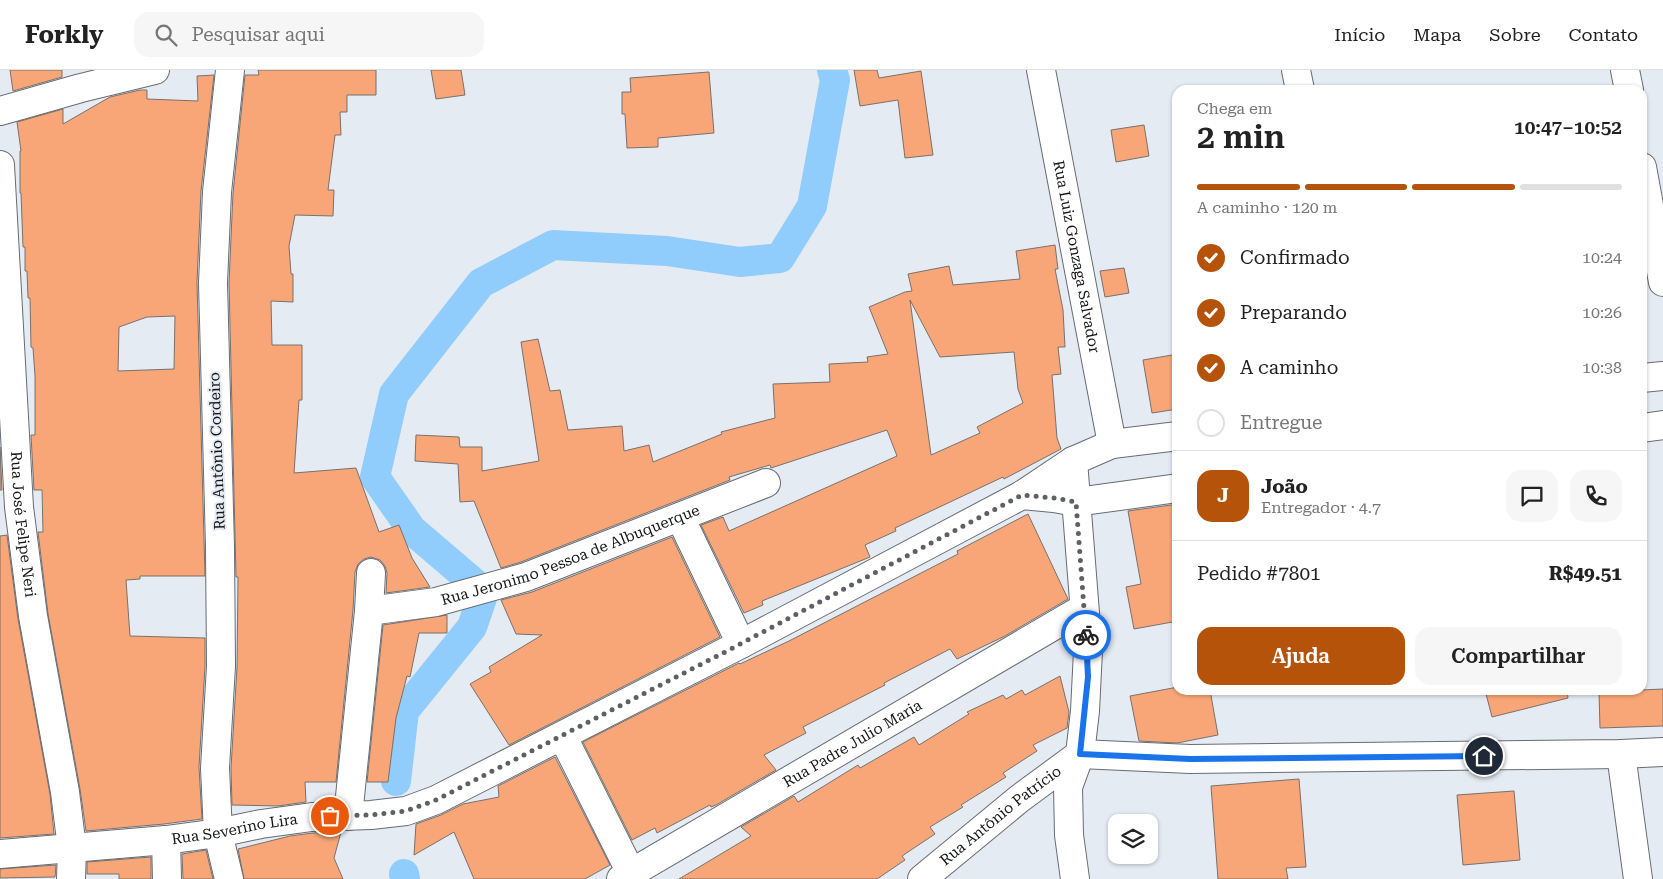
<!DOCTYPE html>
<html lang="pt">
<head>
<meta charset="utf-8">
<style>
	:root { --surface:#fff; --page:#f6f6f6; --text:#222; --muted:#767676; --line:#e0e0e0; --accent:#b45309 }
	body { margin:0; font-family:"Roboto Serif",serif; background:var(--page); color:var(--text); height:100vh; display:flex; flex-direction:column; font-size:19px; white-space:nowrap }
	* { box-sizing:border-box; margin:0 }
	p { font-size:16px; color:var(--muted) }
	.icon { flex:none; width:28px; height:28px; fill:none; stroke:currentColor; stroke-width:2; stroke-linecap:round; stroke-linejoin:round }
	.map { position:relative; flex:1; overflow:hidden }
	.drawer { position:absolute; left:1172px; top:15px; width:475px; height:610px; display:flex; flex-direction:column; background:var(--surface); border-radius:15px; box-shadow:0 1px 4px #0004 }
	.drawer>* { flex:none }
	.fabs { position:absolute; left:1108px; top:744px; display:grid; gap:10px }
	.fabs a { display:grid; place-items:center; width:50px; height:50px; border-radius:10px; background:var(--surface); box-shadow:0 1px 4px #0004; font-size:25px }
	.pin { position:absolute; display:grid; place-items:center; width:42px; height:42px; color:#fff; margin:-21px; border:2px solid #fff; border-radius:50%; box-shadow:0 1px 5px #0007 }
	.courier { position:absolute; display:grid; place-items:center; width:50px; height:50px; margin:-25px; border:4px solid #1a73e8; border-radius:50%; background:#fff; color:#222; box-shadow:0 1px 6px #0007 }
	.summary em { font-style:normal; font-weight:600 }
	.summary div { display:flex; flex-direction:column-reverse }
	.summary { display:flex; align-items:center; justify-content:space-between; height:85px; padding:0 25px }
	h1 { font-size:32px; font-weight:600; line-height:38px }
	.bar { display:grid; grid-template-columns:repeat(4,1fr); gap:8px 5px; align-content:center; height:60px; padding:0 25px }
	.bar i { height:6px; border-radius:4px; background:var(--line) }
	.bar .current { background:var(--accent) }
	.bar p { grid-column:span 4 }
	.line { display:flex; align-items:center; gap:12px; padding:0 25px; border-top:1px solid var(--line) }
	.line div { flex:1 }
	.round { display:grid; place-items:center; flex:none; width:52px; height:52px; border-radius:15px; background:var(--page) }
	ol { padding:0 25px; list-style:none }
	li { display:flex; align-items:center; gap:15px; height:55px }
	li p { margin-inline-start:auto }
	li .icon { padding:5px; border-radius:50%; background:var(--accent); color:#fff; stroke-width:4 }
	li:last-child { color:var(--muted) }
	li i { width:28px; height:28px; border:2px solid var(--line); border-radius:50% }
	.cta { display:flex; gap:10px; margin-top:auto; padding:10px 25px }
	.cta a { flex:1; height:58px; border-radius:15px; background:var(--accent); color:#fff; font-size:20px; font-weight:600; line-height:58px; text-align:center }
	.cta a+a { background:var(--page); color:var(--text) }
	header { display:flex; align-items:center; gap:30px; box-sizing:border-box; height:70px; padding:0 25px; background:var(--surface); border-bottom:1px solid var(--line) }
	header strong { font-size:24px }
	nav { display:flex; gap:28px; margin-inline-start:auto; font-size:18px }
	.search { width:350px; height:45px; background:var(--page); display:flex; align-items:center; gap:12px; box-sizing:border-box; padding:0 18px; border-radius:15px; color:var(--muted); font-size:19px }
	.map>svg:first-child { display:block }
	.lines { fill:none; stroke-linecap:round; stroke-linejoin:round }
	.canal { stroke:#90cdfc; stroke-width:30 }
	.building { fill:#f8a677; stroke:#79706c; fill-rule:evenodd }
	.minor-casing { stroke:#676c73; stroke-width:30 }
	.minor { stroke:#fff; stroke-width:28 }
	.done { stroke:#5d6165; stroke-width:5; stroke-dasharray:0 9 }
	.route { stroke:#1a73e8; stroke-width:6 }
	.labels { text-anchor:middle; stroke-width:4; stroke-linejoin:round; paint-order:stroke }
	.street-label { font-size:15px; fill:#141619; stroke:#e5ebf3 }
</style>
</head>
<body>
<header>
<strong>Forkly</strong>
<div class="search"><svg class="icon" aria-label="search" viewBox="0 0 24 24"><circle cx="10" cy="10" r="6"/><path d="M15 15l6 6"/></svg>Pesquisar aqui</div>
<nav><a>Início</a><a>Mapa</a><a>Sobre</a><a>Contato</a></nav>
</header>
<div class="map">
<svg width="1663" height="809" viewBox="0 0 1663 809">
	<rect width="100%" height="100%" fill="#e5ebf3"/>
	<g class="lines">
		<g class="canal">
			<path d="M474,513L412,460L375,407L394,324L481,213L553,175L667,181L740,192L780,188L812,136L835,10L832,0"/>
			<path d="M396,711L404,641L472,557L482,528"/>
			<path d="M404,804L405,809"/>
		</g>
	</g>
	<g class="building">
		<path d="M10,0H62V7L13,21Z"/>
		<path d="M258,0H376V25H347V42H340L341,65H335L328,120H334L333,146L295,145L289,176L291,204H293V232L271,231L272,275H302V330H299L294,403L356,398L379,462L399,455L412,488L430,517L386,523L387,503L385,496L380,490L371,487L364,489L358,494L355,502L353,540L336,712H305L306,732L278,736L232,735L231,698L237,597L238,507H236L229,213L233,123L245,5H259Z"/>
		<path d="M431,0H461L465,25L436,29Z"/>
		<path d="M854,0H877L879,8L921,1L933,85L905,88L898,30L860,36Z"/>
		<path d="M709,2L714,63L658,68V77L627,78L625,44H622V22H631L630,8Z"/>
		<path d="M214,5L201,121L197,212L205,506H140V509L126,510L130,566L205,568V596L199,697L202,749L164,754L86,761L80,719L48,544L38,462H43L42,420H34L31,365H35V306L33,278L31,277L30,228H28L27,201H25V177H23L21,123H20V81H21L17,52L63,39V54L110,27L140,20H147V29L198,31L197,6ZM175,246L174,299L118,301L119,257L147,247Z"/>
		<path d="M1144,55L1149,86L1116,92L1111,60Z"/>
		<path d="M1055,175L1058,199H1055L1063,240L1065,277H1058L1061,304L1052,305L1057,368L1061,379L1004,409L1003,407L895,458L896,461L865,475L870,487L762,531L763,535L744,543L701,455L723,447L729,461L897,386L887,360L771,398L770,395L729,407L730,410L521,492L501,498L474,431L460,432L458,394L415,391L416,365L459,367L460,377H482V401L539,391L521,272L538,269L550,321L560,320L568,360L622,356L624,381L649,375L653,392L722,364L721,362L775,348L773,314L830,312L829,294L868,292L867,287L888,284L869,237L905,222L912,221L908,204L949,196L953,215L1020,209L1016,181ZM910,230L940,287L1014,282L1018,319L1023,333L977,357L980,363L931,385Z"/>
		<path d="M1124,198L1129,223L1105,227L1100,201Z"/>
		<path d="M1178,284V339L1152,343L1143,290Z"/>
		<path d="M0,377L2,420H0Z"/>
		<path d="M1178,434V551L1134,559L1126,517L1141,514L1128,441Z"/>
		<path d="M1028,444L1068,529L1005,566L957,589L950,579L884,613L885,615L803,657L806,663L764,685L776,700L716,735L711,737L710,735L657,763L655,758L632,770L583,672L739,593L740,594L789,571L958,484L957,481Z"/>
		<path d="M7,465L18,549L50,724L54,764L0,768V466Z"/>
		<path d="M672,467L720,567L509,675L470,614L491,602L489,597L542,565L516,564L501,530L532,522Z"/>
		<path d="M447,545V563H419L410,607L407,606L396,648L388,712H367L383,555Z"/>
		<path d="M1060,606L1069,642L1067,658L1033,675L1037,681L1003,703L1006,707L961,735L963,737L930,757L935,764L902,786L905,790L877,809H679L751,766L741,757L794,726L798,732L858,695L860,698L914,667L919,675L969,644L967,642L1003,625L1006,629L1022,620L1025,625Z"/>
		<path d="M1178,617V620H1210L1218,665L1177,673L1139,671L1130,626Z"/>
		<path d="M1663,619V656L1600,658L1599,622Z"/>
		<path d="M1485,620H1567L1568,628L1492,647Z"/>
		<path d="M555,687L610,795L585,809H474L454,762L414,785L416,754L441,745L463,734L499,727L498,716Z"/>
		<path d="M1299,709L1306,797L1286,798L1288,809H1218L1211,716Z"/>
		<path d="M1514,721L1520,790L1463,795L1457,725Z"/>
		<path d="M341,762L334,788L343,809H244L238,779L290,766L313,763Z"/>
		<path d="M206,780L213,809H183L182,784Z"/>
		<path d="M151,787V809H119V804H87V792Z"/>
		<path d="M56,795L55,807L0,808V799Z"/>
	</g>
	<g class="lines">
		<g class="minor-casing">
			<g id="minor">
				<path id="s1" d="M1041,0L1112,374"/>
				<path d="M1296,0L1300,20"/>
				<path d="M1625,0L1629,20"/>
				<path d="M0,41L81,18L155,0"/>
				<path id="s2" d="M0,95L19,437L33,546L65,722L72,778L71,809"/>
				<path d="M1642,97L1663,212"/>
				<path d="M1642,308L1663,306"/>
				<path d="M1642,358L1663,355"/>
				<path d="M1073,391L1088,581L1085,641L1080,684L1068,717L1069,765L1075,809"/>
				<path d="M1022,425L1054,428L1076,432L1178,418"/>
				<path d="M680,447L741,574"/>
				<path id="s3" d="M369,541L436,532L526,507L766,413"/>
				<path d="M563,667L631,803"/>
				<path d="M1621,684L1638,809"/>
				<path d="M348,746L369,541L371,503"/>
				<path d="M166,770L167,809"/>
				<path id="s4" d="M0,784L166,770L218,763L261,754L312,747L371,745L406,741L436,730L741,574L1022,425L1073,391L1112,374L1178,366"/>
				<path d="M229,809L218,763L215,698L221,596L220,477L213,213L217,122L230,0"/>
				<path id="s5" d="M621,809L1084,538"/>
				<path id="s6" d="M922,809L1019,729L1080,684L1190,689L1621,684L1663,682"/>
			</g>
		</g>
		<use href="#minor" class="minor"/>
	</g>
	<g class="lines">
		<path class="done" d="M330,746L370,745L406,741L436,730L725,582L1022,425L1054,428L1076,432L1086,565"/>
		<path class="route" d="M1086,565L1088,607L1080,684L1190,689L1484,686"/>
	</g>
	<g class="labels">
		<g class="street-label">
			<text dy="5" stroke="none"><textPath href="#s1" startOffset="190">Rua Luiz Gonzaga Salvador</textPath></text>
			<text transform="translate(217 381) rotate(-92)" y="5">Rua Antônio Cordeiro</text>
			<text dy="5" stroke="none"><textPath href="#s2" startOffset="360">Rua José Felipe Neri</textPath></text>
			<text dy="5" stroke="none"><textPath href="#s3" startOffset="210">Rua Jeronimo Pessoa de Albuquerque</textPath></text>
			<text dy="5" stroke="none"><textPath href="#s5" startOffset="268">Rua Padre Julio Maria</textPath></text>
			<text dy="5" stroke="none"><textPath href="#s6" startOffset="101">Rua Antônio Patrício</textPath></text>
			<text dy="5" stroke="none"><textPath href="#s4" startOffset="236">Rua Severino Lira</textPath></text>
		</g>
	</g>
</svg>
<div class="fabs">
<a><svg class="icon" aria-label="layers" viewBox="0 0 24 24"><path d="M12 4l9 5-9 5-9-5zM3 14l9 5 9-5"/></svg></a>
</div>
<div class="pin" style="left:330px;top:746px;background:#ea580c"><svg class="icon" aria-label="bag" viewBox="0 0 24 24"><path d="M5 8h14l-1 12H6zM9 8a3 3 0 0 1 6 0"/></svg></div>
<div class="pin" style="left:1484px;top:686px;background:#1f2937"><svg class="icon" aria-label="home" viewBox="0 0 24 24"><path d="M3 11l9-7 9 7M6 9v11h12V9"/></svg></div>
<div class="courier" style="left:1086px;top:565px"><svg class="icon" aria-label="bike" viewBox="0 0 24 24"><circle cx="6" cy="16" r="4"/><circle cx="18" cy="16" r="4"/><path d="M6 16l4-8h5l3 8M10 8l3 8H6M13 5h3"/></svg></div>
<section class="drawer">
<div class="summary"><div><h1>2 min</h1><p>Chega em</p></div><em>10:47–10:52</em></div>
<div class="bar"><i class="current"></i><i class="current"></i><i class="current"></i><i></i><p>A caminho · 120 m</p></div>
<ol>
<li><svg class="icon" aria-label="check" viewBox="0 0 24 24"><path d="M5 12l5 5 9-10"/></svg>Confirmado<p>10:24</p></li>
<li><svg class="icon" aria-label="check" viewBox="0 0 24 24"><path d="M5 12l5 5 9-10"/></svg>Preparando<p>10:26</p></li>
<li><svg class="icon" aria-label="check" viewBox="0 0 24 24"><path d="M5 12l5 5 9-10"/></svg>A caminho<p>10:38</p></li>
<li><i></i>Entregue</li>
</ol>
<div class="line" style="height:90px"><b class="round" style="background:var(--accent);color:#fff">J</b><div><b>João</b><p>Entregador · 4.7</p></div><a class="round"><svg class="icon" aria-label="chat" viewBox="0 0 24 24"><path d="M4 5h16v11H9l-5 4z"/></svg></a><a class="round"><svg class="icon" aria-label="phone" viewBox="0 0 24 24"><path d="M5 4h4l2 5-3 2q2 4 5 5l2-3 5 2v4C11 20 4 13 5 4z"/></svg></a></div>
<div class="line" style="height:65px"><div>Pedido #7801</div><b>R$49.51</b></div>
<div class="cta"><a>Ajuda</a><a>Compartilhar</a></div>
</section>
</div>
</body>
</html>
